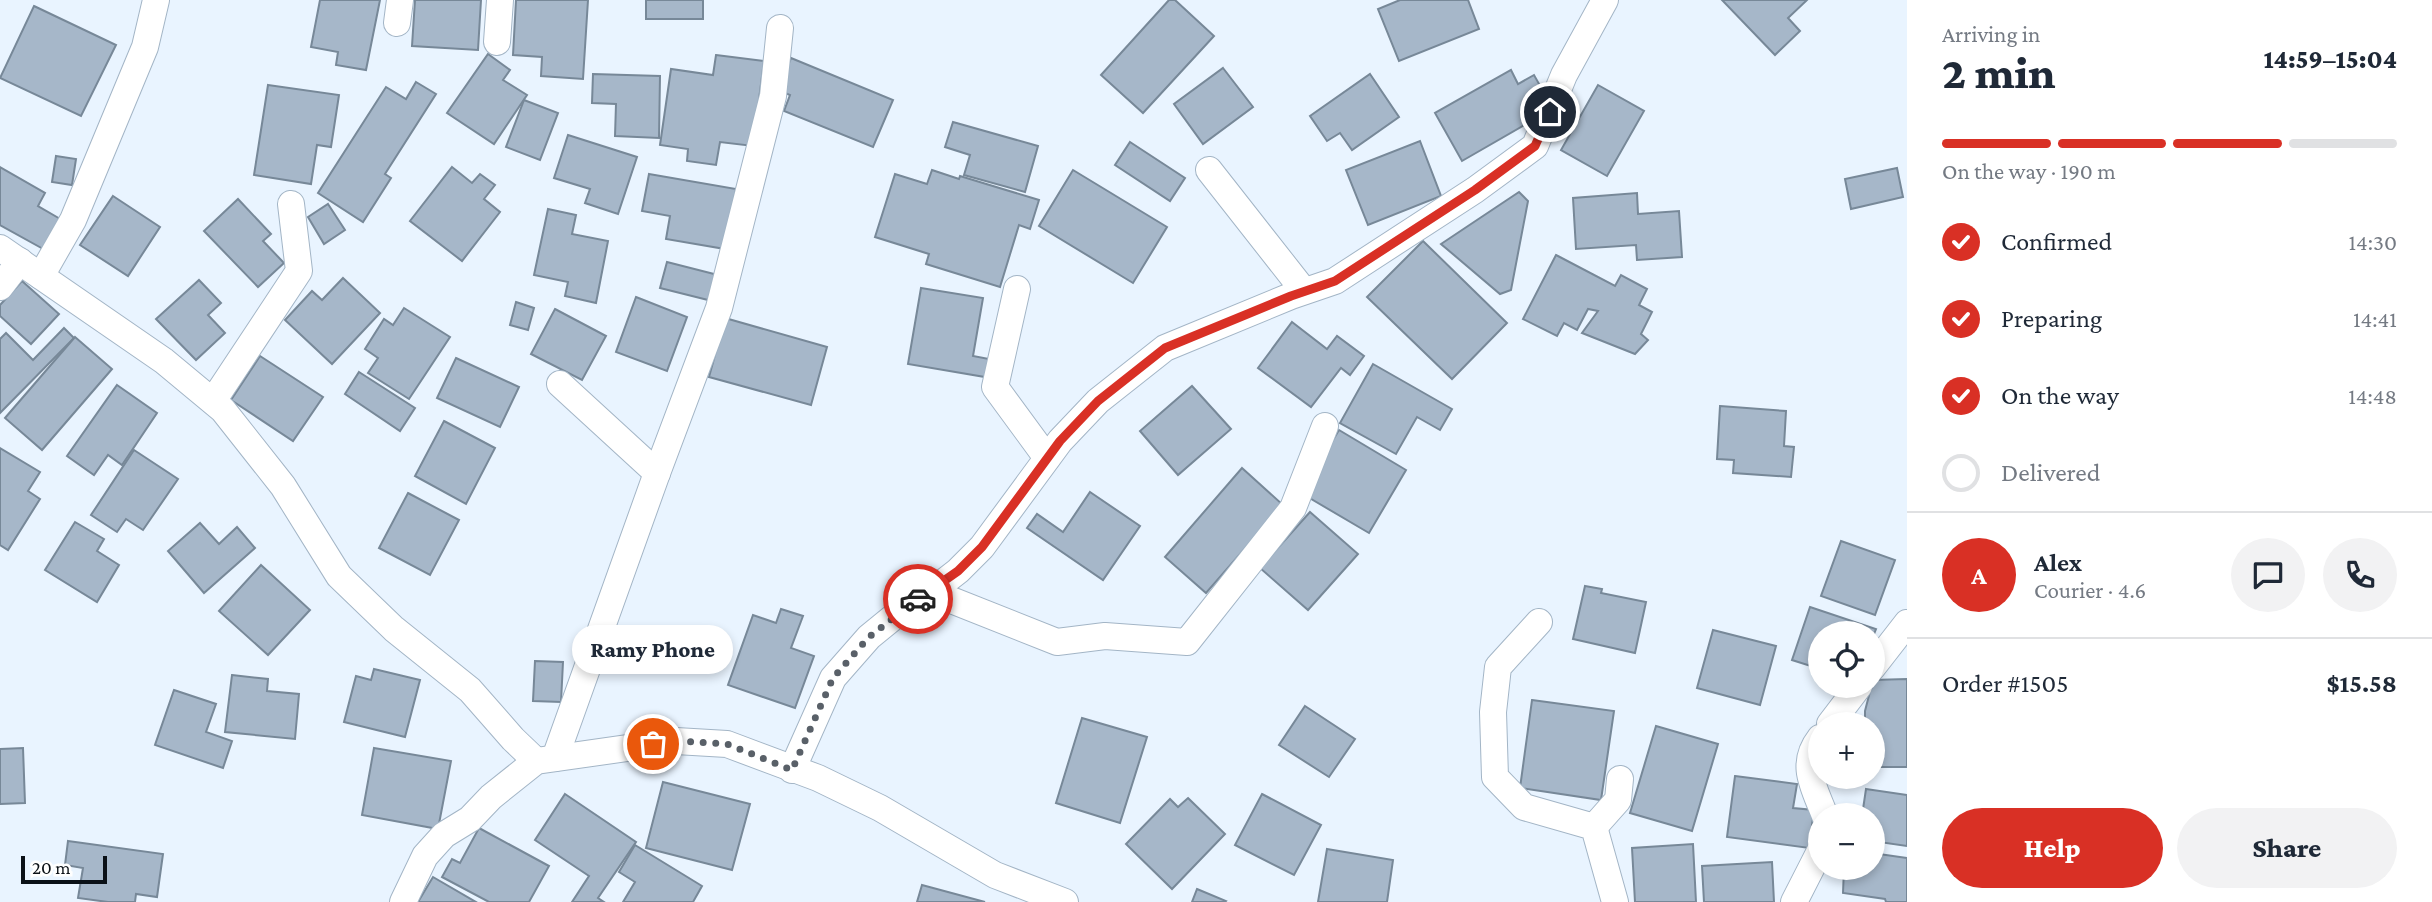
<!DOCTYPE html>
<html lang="en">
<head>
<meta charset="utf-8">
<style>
	:root { --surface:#fff; --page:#f2f2f3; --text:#1f2937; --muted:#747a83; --line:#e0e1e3; --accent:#d93025 }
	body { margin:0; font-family:"Crimson Pro",serif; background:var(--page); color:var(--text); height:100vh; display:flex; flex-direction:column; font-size:26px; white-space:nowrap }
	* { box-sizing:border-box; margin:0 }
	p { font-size:23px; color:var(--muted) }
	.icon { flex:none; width:38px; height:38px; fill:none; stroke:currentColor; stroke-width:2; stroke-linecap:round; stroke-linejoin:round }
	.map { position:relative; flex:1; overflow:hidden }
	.panel { display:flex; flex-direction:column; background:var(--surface); width:525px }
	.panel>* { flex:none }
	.controls { position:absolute; left:1808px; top:621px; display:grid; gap:14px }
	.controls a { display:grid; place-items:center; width:77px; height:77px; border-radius:50%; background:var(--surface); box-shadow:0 4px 10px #0003; font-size:35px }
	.scale { position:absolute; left:21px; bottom:18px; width:86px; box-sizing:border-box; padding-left:7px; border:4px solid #0b1117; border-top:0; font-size:19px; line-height:24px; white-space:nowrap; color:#0b1117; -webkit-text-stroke:5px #fff; paint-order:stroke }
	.pin { position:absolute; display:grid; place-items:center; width:60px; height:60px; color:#fff; margin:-30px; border:4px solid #fff; border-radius:50%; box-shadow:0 2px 7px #0007 }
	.courier { position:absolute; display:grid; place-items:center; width:70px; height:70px; margin:-35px; border:5px solid #d93025; border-radius:50%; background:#fff; color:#222; box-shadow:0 2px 9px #0007 }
	.bubble { position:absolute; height:49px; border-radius:24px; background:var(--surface); box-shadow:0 4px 10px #0003; font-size:23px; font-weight:800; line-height:49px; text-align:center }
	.head em { font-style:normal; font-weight:800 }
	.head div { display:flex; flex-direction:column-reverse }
	.head { display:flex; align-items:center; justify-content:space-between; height:119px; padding:0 35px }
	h1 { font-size:46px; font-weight:800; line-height:52px }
	.bar { display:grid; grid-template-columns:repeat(4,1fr); gap:10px 7px; align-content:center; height:84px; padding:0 35px }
	.bar i { height:9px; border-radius:5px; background:var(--line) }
	.bar .selected { background:var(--accent) }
	.bar p { grid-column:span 4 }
	.line { display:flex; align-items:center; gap:18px; padding:0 35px; border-top:2px solid var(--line) }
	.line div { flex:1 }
	.round { display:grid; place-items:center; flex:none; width:74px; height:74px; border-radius:37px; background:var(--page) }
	ol { padding:0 35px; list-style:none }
	li { display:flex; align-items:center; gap:21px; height:77px }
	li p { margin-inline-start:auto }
	li .icon { padding:7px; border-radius:50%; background:var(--accent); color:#fff; stroke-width:4 }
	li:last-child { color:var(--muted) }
	li i { width:38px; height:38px; border:4px solid var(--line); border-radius:50% }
	.primary-button { display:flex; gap:14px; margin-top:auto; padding:14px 35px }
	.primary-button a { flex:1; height:80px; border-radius:42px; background:var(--accent); color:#fff; font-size:28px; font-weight:800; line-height:80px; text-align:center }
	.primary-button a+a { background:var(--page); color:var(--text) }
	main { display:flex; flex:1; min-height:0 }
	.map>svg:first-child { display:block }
	.building { fill:#a6b7c9; stroke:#778898; stroke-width:2 }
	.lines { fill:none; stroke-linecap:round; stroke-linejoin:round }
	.minor-casing { stroke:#a3b5c6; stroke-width:28 }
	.minor { stroke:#fff; stroke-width:26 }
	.done { stroke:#596068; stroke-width:7; stroke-dasharray:0 12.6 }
	.route { stroke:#d93025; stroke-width:9 }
</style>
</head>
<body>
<main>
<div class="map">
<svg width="1907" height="902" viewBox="0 0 1907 902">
	<rect width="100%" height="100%" fill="#e9f4ff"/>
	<g class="building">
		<path d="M320,0H380L366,70L336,65L338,52L311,47Z"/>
		<path d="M415,0H481L478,50L412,46Z"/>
		<path d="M516,0H588L583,79L541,76L542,57L513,55Z"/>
		<rect x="646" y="0" width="57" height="19"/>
		<path d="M1169,0H1175L1214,36L1143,113L1101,75Z"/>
		<path d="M1400,0H1468L1479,29L1399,61L1378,9Z"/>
		<path d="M1722,0H1807L1788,18L1800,31L1775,55Z"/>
		<path d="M34,6L116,45L81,116L0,78Z"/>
		<path d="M488,54L510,70L503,80L527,95L494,144L447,113Z"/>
		<path d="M716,55L764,61L753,146L720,142L716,165L687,161L688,149L660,145L671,69L713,75Z"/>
		<path d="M791,58L893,100L873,147L784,111L790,95L778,90Z"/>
		<path d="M1223,68L1253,107L1203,144L1174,104Z"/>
		<path d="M1511,70L1518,84L1534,75L1547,98L1527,109L1533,120L1462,161L1435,113Z"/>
		<path d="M593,74L660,76L659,138L615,136L616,104L592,103Z"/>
		<path d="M1370,74L1399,117L1352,150L1340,133L1327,141L1310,116Z"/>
		<path d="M416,82L436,94L385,174L391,178L363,222L318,193L386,87L406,99Z"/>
		<path d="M268,85L339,95L331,147L317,145L311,184L254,175Z"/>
		<path d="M1598,85L1644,111L1607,176L1561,150Z"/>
		<path d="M524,100L558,113L540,160L506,147Z"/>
		<path d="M953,122L1038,146L1025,192L964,175L970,155L945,147Z"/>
		<path d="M568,135L637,157L618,214L585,203L590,189L554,178Z"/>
		<path d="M1420,141L1441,196L1368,225L1346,170Z"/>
		<path d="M1130,142L1185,178L1170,201L1115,165Z"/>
		<path d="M56,156L76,159L72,185L52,182Z"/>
		<path d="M0,167L45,193L38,206L62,220L45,250L0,225Z"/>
		<path d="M452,167L472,183L480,174L495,185L484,199L500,212L462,261L410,221Z"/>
		<path d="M1897,168L1903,197L1851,209L1845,179Z"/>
		<path d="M932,170L959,179L960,176L1039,200L1030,229L1019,225L1000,287L926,264L929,254L875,237L895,174L927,184Z"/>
		<path d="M1073,170L1167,227L1133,283L1039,226Z"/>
		<path d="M649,174L736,189L725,249L666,239L670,216L642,211Z"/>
		<path d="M1519,192L1528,201L1511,290L1500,294L1441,244Z"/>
		<path d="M1637,193L1638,214L1679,211L1682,257L1637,260L1636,245L1576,249L1573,198Z"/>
		<path d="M113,196L160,227L128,276L80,245Z"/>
		<path d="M238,199L271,234L263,241L284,263L258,287L204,231Z"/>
		<path d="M328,204L345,230L324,244L308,217Z"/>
		<path d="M548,209L576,215L572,234L608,241L596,303L565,296L568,282L534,275Z"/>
		<path d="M1423,241L1507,323L1452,379L1367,297Z"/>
		<path d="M1556,255L1615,286L1621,275L1647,289L1639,305L1652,312L1641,334L1648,340L1635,354L1582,333L1598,311L1588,309L1577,330L1564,323L1557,336L1523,319Z"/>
		<path d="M667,262L718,275L712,301L660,288Z"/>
		<path d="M343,278L380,313L332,364L285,320L312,291L322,300Z"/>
		<path d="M199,280L221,303L208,315L225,333L196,360L156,319Z"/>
		<path d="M22,281L59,314L31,344L0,316V305Z"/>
		<path d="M921,288L983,298L973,356L989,359L985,377L908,364Z"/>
		<path d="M636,297L687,317L667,371L616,352Z"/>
		<path d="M516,302L534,308L528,330L510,325Z"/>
		<path d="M404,308L450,337L409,399L368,373L378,358L365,349L384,319L393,325Z"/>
		<path d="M555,309L606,336L582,380L531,354Z"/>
		<path d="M725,318L827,347L811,405L709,377Z"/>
		<path d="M1292,322L1327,349L1337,336L1364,356L1350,375L1341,368L1311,407L1258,368Z"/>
		<path d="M64,328L74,338L0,413V339L6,333L33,360Z"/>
		<path d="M75,337L112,369L42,450L5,418Z"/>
		<path d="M260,356L323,397L293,441L231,400Z"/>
		<path d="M456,358L519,387L500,427L437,398Z"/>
		<path d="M1373,364L1452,409L1440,430L1417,417L1396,454L1340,423Z"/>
		<path d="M359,372L415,408L400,431L345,394Z"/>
		<path d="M117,385L157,413L122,465L108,455L94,475L67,456Z"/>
		<path d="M1192,386L1231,429L1178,475L1140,431Z"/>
		<path d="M1720,406L1786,411L1784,446L1794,447L1791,477L1733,473L1734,460L1717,459Z"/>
		<path d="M444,421L495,448L466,504L415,476Z"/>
		<path d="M1339,430L1406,470L1369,533L1301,493Z"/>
		<path d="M0,448L40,472L28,491L40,499L8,550L0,545Z"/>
		<path d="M134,450L178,479L143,530L126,519L117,532L91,515Z"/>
		<path d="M1242,468L1283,505L1206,593L1165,557Z"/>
		<path d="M1090,492L1140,526L1103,580L1027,528L1037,514L1063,532Z"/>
		<path d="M408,493L459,520L430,575L379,548Z"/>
		<path d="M1310,512L1358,554L1308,610L1260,568Z"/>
		<path d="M75,522L104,539L97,551L119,565L97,602L45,570Z"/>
		<path d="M200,523L219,544L237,527L255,548L204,593L168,551Z"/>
		<path d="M1841,541L1895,560L1875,615L1821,596Z"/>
		<path d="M261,565L310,610L268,655L219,611Z"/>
		<path d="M1585,586L1602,589L1601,593L1646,602L1635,653L1573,639Z"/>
		<path d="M1810,607L1876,629L1872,639V634H1820V669L1792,660Z"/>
		<path d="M781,609L803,616L791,648L814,656L795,708L728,685L753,615L776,623Z"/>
		<path d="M1713,630L1776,646L1760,705L1697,688Z"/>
		<path d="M535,661L563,662L561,702L533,701Z"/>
		<path d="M374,669L420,680L405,737L344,722L356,676L371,680Z"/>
		<path d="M232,675L268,679L267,691L299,694L295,739L225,732Z"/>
		<path d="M1907,679V767H1872V724H1865V711L1873,680Z"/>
		<path d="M174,690L216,704L206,732L232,741L223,768L155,745Z"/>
		<path d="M1532,700L1614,711L1601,800L1520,788Z"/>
		<path d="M1305,706L1355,739L1329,777L1279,745Z"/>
		<path d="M1082,718L1147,737L1120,823L1056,803Z"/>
		<path d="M1656,726L1718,744L1692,831L1630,813Z"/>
		<path d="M23,748L25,803L0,804V749Z"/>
		<path d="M374,748L451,761L438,829L362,815Z"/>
		<path d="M1735,776L1797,784L1793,808L1814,810L1809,848L1727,837Z"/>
		<path d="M663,782L750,804L732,870L646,848Z"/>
		<path d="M1866,789L1907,795V846L1872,841V816H1862Z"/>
		<path d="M565,794L636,842L598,898L604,902H572L589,876L535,840Z"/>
		<path d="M1262,794L1321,825L1294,875L1235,845Z"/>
		<path d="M1188,798L1225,834L1172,889L1126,844L1170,799L1178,807Z"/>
		<path d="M479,828L549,866L529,902H489L442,877L452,859L460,863Z"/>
		<path d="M68,841L163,854L157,897L136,894L135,902H108L78,898L83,868L65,865Z"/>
		<path d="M1693,844L1696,902H1635L1632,848Z"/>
		<path d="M635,845L702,886L693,902H623L635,882L619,872Z"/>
		<path d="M1327,849L1393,860L1387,902H1318Z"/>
		<path d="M1872,853L1907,858V902H1886L1885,899L1843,893L1844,868H1872Z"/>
		<path d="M1772,862L1774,902H1704L1702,866Z"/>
		<path d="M433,877L476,902H418Z"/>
		<path d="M922,885L985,902H917Z"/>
		<path d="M1197,889L1226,901L1225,902H1192Z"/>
	</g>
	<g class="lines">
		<g class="minor-casing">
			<g id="minor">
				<path d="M397,23L400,0"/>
				<path d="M497,42L500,0"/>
				<path d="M1209,170L1304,291"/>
				<path d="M0,248L164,361L223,410L283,486L339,576L394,629L470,690L513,739L536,761"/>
				<path d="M41,276L73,220L145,47L156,0"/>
				<path d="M0,287L20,261"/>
				<path d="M1017,289L995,387L1047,458"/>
				<path d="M560,384L657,473"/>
				<path d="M213,401L299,271L291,204"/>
				<path d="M931,592L1057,642L1105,636L1187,642L1293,508L1325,426"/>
				<path d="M1539,622L1498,667L1493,712L1495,777L1524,807L1594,827L1615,902"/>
				<path d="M1872,668L1907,623"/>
				<path d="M1830,724L1859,686"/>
				<path d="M1820,738C1799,765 1814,787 1825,816"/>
				<path d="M555,758L657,473L719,308L773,96L780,28"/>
				<path d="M792,770L833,678L869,637L907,606L931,592L958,571L982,547L1060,441L1098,401L1165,348L1291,296L1335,281L1475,190L1535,146L1564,75L1605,0"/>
				<path d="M1594,827L1618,800L1620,779"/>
				<path d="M403,902L425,856L444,835L470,819L491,797L536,761L676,741L727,744L818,778L880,808L995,875L1065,902"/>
				<path d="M1794,902L1820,851"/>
			</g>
		</g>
		<use href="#minor" class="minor"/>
	</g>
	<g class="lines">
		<path class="done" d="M653,744L677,741L727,744L792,770L833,678L869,637L918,599"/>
		<path class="route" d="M918,599L958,571L982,547L1060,441L1098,401L1165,348L1291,296L1335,281L1475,190L1535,146L1550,112"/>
	</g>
</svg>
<div class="controls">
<a><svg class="icon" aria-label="locate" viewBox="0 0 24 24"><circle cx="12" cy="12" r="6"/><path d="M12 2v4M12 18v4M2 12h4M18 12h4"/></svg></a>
<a>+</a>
<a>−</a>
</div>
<div class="scale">20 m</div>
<div class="pin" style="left:653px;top:744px;background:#ea580c"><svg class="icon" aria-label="bag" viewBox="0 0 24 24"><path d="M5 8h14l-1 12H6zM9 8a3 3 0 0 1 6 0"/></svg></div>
<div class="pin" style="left:1550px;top:112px;background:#1f2937"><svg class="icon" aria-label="home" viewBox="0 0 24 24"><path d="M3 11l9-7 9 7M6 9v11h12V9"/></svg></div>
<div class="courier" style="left:918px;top:599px"><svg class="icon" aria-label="car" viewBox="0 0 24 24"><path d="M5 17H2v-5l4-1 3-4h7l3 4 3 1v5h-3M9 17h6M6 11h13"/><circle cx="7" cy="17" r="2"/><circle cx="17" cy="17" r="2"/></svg></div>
<div class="bubble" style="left:572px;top:625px;width:161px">Ramy Phone</div>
</div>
<section class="panel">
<div class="head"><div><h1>2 min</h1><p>Arriving in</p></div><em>14:59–15:04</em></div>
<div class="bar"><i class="selected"></i><i class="selected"></i><i class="selected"></i><i></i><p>On the way · 190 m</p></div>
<ol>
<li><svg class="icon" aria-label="check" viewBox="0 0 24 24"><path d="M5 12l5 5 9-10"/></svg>Confirmed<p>14:30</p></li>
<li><svg class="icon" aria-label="check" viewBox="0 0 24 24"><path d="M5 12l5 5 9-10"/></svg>Preparing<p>14:41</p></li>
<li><svg class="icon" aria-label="check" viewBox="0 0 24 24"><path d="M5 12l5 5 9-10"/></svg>On the way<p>14:48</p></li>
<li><i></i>Delivered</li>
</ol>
<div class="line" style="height:126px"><b class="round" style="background:var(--accent);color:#fff">A</b><div><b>Alex</b><p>Courier · 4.6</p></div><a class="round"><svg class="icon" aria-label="chat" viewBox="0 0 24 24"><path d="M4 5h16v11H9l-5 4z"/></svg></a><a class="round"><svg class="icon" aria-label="phone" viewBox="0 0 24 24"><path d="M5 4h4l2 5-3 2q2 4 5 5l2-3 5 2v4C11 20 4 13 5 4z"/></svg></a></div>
<div class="line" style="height:91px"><div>Order #1505</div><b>$15.58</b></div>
<div class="primary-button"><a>Help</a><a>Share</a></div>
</section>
</main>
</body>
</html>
